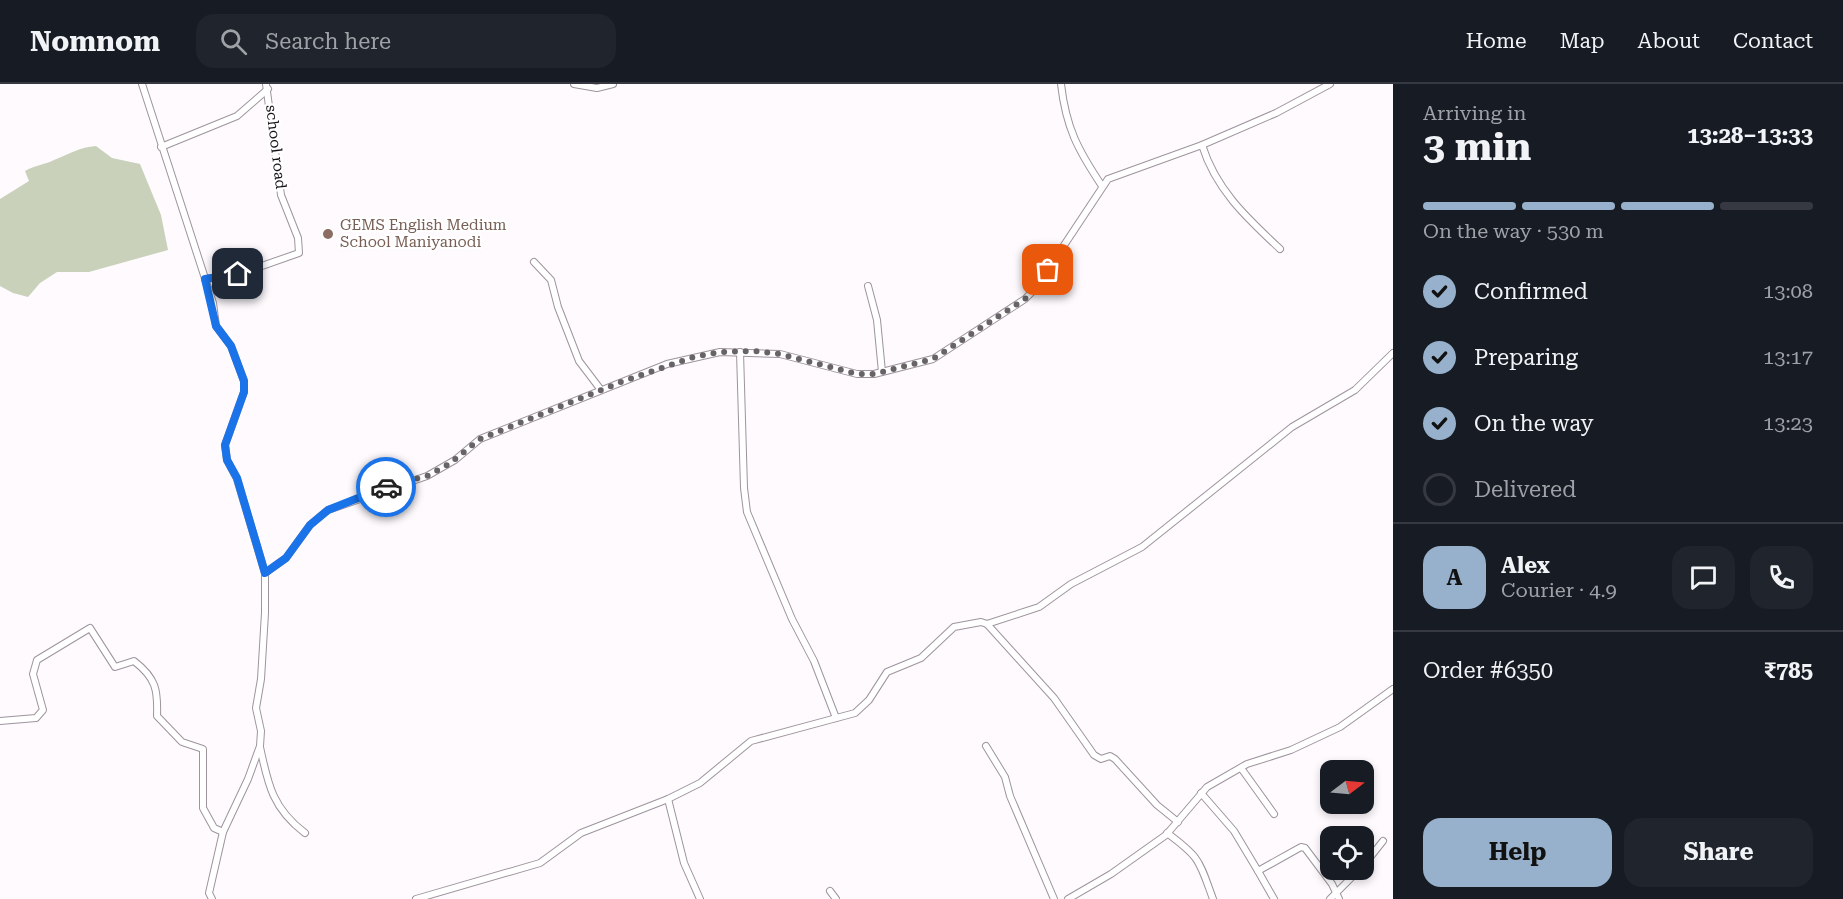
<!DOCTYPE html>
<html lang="en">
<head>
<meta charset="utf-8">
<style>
	:root { --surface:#171b24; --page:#20242c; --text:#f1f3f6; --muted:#9ea1a6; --line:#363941; --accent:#97b1cc }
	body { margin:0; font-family:"Roboto Serif",serif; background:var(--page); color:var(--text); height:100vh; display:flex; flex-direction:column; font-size:22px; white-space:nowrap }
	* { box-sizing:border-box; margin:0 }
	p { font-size:20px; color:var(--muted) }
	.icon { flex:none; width:33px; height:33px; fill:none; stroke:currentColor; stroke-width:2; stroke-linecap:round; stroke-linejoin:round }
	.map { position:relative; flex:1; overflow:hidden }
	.side { display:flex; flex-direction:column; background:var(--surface); width:450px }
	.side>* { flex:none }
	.needle { width:39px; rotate:74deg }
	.controls { position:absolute; left:1320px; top:676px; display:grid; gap:12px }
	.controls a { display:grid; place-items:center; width:54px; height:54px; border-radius:12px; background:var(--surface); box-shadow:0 3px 9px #0003; font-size:30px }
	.pin { position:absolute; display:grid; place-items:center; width:51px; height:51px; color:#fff; margin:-26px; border-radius:12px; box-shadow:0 3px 9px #0006 }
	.courier { position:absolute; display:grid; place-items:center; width:60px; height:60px; margin:-30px; border:4px solid #1a73e8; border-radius:50%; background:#fff; color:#222; box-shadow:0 2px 8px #0007 }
	.summary em { font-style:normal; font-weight:700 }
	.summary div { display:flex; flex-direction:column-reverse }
	.summary { display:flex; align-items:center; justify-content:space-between; height:102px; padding:0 30px }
	h1 { font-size:39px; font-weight:700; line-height:45px }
	.bar { display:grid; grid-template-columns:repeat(4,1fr); gap:9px 6px; align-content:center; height:72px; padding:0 30px }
	.bar i { height:8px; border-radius:4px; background:var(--line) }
	.bar .on { background:var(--accent) }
	.bar p { grid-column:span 4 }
	.line { display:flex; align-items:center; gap:15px; padding:0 30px; border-top:2px solid var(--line) }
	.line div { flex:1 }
	.round { display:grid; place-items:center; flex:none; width:63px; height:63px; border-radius:18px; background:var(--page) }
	ol { padding:0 30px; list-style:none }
	li { display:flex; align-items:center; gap:18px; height:66px }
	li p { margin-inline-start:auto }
	li .icon { padding:6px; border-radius:50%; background:var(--accent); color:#111; stroke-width:4 }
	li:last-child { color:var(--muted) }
	li i { width:33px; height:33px; border:3px solid var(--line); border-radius:50% }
	.action { display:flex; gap:12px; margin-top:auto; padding:12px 30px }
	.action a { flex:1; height:69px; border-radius:18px; background:var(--accent); color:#111; font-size:24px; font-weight:700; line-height:69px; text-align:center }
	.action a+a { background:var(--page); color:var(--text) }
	header { display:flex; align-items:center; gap:36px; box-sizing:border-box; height:84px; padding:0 30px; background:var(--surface); border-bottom:2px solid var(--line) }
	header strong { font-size:28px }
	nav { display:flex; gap:33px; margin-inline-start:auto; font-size:21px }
	.search { width:420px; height:54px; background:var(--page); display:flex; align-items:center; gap:15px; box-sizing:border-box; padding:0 21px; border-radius:18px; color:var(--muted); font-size:22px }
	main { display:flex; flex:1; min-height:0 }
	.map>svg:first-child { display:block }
	.green { fill:#c9d1ba }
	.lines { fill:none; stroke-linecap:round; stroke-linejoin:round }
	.minor-casing { stroke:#9e949d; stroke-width:8 }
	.minor { stroke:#fff; stroke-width:6 }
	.done { stroke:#676367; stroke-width:6; stroke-dasharray:0 10.8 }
	.route { stroke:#1a73e8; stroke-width:8 }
	.education-dot { fill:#8d6e63; stroke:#fff; stroke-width:2 }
	.labels { text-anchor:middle; stroke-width:4.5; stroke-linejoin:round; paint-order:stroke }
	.street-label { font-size:15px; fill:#161215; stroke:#fff }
	.education-label { font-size:15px; fill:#785e54; stroke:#fff; text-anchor:start }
</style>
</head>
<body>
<header>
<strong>Nomnom</strong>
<div class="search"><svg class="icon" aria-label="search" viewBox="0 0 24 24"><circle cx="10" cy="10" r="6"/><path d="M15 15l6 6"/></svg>Search here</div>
<nav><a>Home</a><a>Map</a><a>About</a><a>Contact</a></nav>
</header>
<main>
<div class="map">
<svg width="1393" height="815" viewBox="0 0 1393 815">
	<rect width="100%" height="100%" fill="#fefafe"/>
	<path class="green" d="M96,62L112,74L140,80L161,131L168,166L89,188H57L40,199L28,213L13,209L0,202V115L29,97L25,87C35,81 44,81 54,76C69,70 80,63 96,62Z"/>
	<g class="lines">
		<g class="minor-casing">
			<g id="minor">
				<path d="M142,0L213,219L216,242L231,262L244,297V308L225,361L227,376L237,395L265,489V529L261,595L256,624L261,647L260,662L248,695L223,748L209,809L212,815"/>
				<path d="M574,0L597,4L613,0"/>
				<path d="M1061,0C1066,44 1078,66 1102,102"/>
				<path d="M1202,61C1216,106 1247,134 1280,165"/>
				<path d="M161,63L237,32L268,5"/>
				<path d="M534,178L551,196L558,223L579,277L601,306"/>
				<path d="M205,195L239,190L299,169L298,154L281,111L266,0"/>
				<path d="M868,202L877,236L882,288"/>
				<path d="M740,268L744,404L747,428L792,535L814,577L836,634"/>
				<path d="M265,489L286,474L310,441L328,426L427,392L455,376L480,355L667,280L720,268L780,270L857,290H874L933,275L1025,215L1035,205L1108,95L1202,61L1276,29L1330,0"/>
				<path d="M987,540L1054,614L1094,671L1101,675L1110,672L1115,675L1157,721L1178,738"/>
				<path d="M0,637L36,634L43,626L33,590L37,576L90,544L115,583L134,577C156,594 158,606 157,632L182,658L203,665V724L214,744L223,748"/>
				<path d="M986,662L1005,693L1010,712L1054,815"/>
				<path d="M260,663C268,701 273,725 305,749"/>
				<path d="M1241,684L1274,730"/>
				<path d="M1201,709L1234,747L1258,787L1301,763L1305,764L1332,800L1339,815"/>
				<path d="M668,715L684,779L700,815"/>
				<path d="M1167,749C1201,774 1199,777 1213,815"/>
				<path d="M1364,781L1383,757"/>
				<path d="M1258,787L1274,815"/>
				<path d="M830,807L836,815"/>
				<path d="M416,815L540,779L581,749L668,715L700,699L751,657L855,629L869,616L887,588L921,574L954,543L981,538L987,540L1039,523L1071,500L1142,463L1292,343L1355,306L1393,269"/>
				<path d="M1068,815L1111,790L1166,751L1207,703L1247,680L1291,666L1340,643L1393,605"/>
				<path d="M1330,815L1359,786"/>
			</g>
		</g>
		<use href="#minor" class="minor"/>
	</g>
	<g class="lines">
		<path class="done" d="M386,403L427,392L449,380L480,355L621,298L694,273L720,268L754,267L780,270L857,290H874L933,275L1025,215L1048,186"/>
		<path class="route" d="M238,190L205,195L216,242L231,262L244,297V308L225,361L227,376L237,394L265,489L286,474L310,441L328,426L386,403"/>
	</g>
	<circle class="education-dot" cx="328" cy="150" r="6"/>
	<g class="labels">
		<g class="street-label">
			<text transform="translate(276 63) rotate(83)" y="5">school road</text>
		</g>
		<g class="education-label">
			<text x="340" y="146">GEMS English Medium<tspan x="340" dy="17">School Maniyanodi</tspan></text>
		</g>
	</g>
</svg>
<div class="controls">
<a><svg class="needle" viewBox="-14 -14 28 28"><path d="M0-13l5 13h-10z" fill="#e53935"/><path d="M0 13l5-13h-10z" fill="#9ea1a6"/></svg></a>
<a><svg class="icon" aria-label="locate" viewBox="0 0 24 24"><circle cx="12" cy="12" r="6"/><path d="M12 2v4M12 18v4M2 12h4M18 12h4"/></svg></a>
</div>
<div class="pin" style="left:1048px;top:186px;background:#ea580c"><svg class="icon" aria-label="bag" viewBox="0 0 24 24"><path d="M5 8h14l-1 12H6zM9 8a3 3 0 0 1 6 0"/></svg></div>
<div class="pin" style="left:238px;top:190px;background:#1f2937"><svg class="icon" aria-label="home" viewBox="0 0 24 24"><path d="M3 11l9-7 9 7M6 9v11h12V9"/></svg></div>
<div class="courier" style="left:386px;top:403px"><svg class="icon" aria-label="car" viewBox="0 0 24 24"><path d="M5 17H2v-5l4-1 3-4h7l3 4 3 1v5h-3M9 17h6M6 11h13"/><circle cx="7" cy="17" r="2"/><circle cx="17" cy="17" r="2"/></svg></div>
</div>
<section class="side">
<div class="summary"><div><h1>3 min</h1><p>Arriving in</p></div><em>13:28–13:33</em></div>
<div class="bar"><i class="on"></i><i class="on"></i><i class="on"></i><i></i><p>On the way · 530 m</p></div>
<ol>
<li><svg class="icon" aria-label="check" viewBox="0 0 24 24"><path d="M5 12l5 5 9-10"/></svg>Confirmed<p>13:08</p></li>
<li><svg class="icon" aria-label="check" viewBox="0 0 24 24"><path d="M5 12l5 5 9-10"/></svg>Preparing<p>13:17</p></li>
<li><svg class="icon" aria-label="check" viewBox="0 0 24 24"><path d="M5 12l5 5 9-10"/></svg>On the way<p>13:23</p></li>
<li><i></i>Delivered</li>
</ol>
<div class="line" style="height:108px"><b class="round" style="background:var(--accent);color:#111">A</b><div><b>Alex</b><p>Courier · 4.9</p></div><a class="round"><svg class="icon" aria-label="chat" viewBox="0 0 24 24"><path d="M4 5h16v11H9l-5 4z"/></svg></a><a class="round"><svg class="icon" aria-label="phone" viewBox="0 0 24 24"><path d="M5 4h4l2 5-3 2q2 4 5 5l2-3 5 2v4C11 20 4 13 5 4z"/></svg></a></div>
<div class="line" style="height:78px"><div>Order #6350</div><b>₹785</b></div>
<div class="action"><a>Help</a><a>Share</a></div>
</section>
</main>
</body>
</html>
